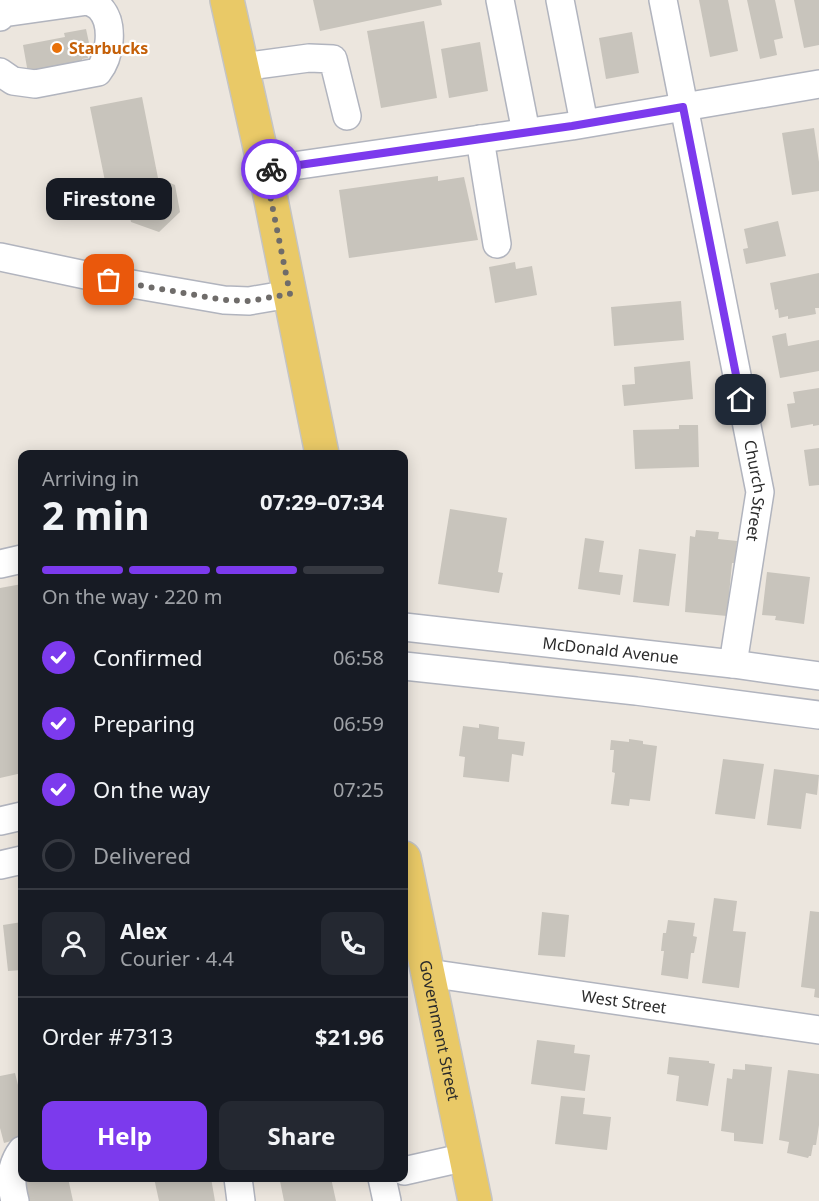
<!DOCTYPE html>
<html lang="en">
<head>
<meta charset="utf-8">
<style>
	:root { --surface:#171b24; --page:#242831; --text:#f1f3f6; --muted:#9ea1a6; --line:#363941; --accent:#7c3aed }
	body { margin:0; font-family:"Noto Sans",sans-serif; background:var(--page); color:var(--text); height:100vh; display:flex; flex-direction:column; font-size:22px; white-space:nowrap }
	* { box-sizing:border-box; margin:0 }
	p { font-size:20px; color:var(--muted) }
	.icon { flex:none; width:33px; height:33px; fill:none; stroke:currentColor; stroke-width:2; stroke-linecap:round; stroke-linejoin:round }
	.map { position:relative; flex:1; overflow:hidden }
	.panel { position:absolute; left:18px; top:450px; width:390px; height:732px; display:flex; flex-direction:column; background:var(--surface); border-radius:12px; box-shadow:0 3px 15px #0003 }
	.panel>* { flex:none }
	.pin { position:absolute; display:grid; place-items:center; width:51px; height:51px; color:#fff; margin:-26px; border-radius:12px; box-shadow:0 3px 9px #0006 }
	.courier { position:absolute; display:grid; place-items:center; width:60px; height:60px; margin:-30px; border:4px solid #7c3aed; border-radius:50%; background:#fff; color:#222; box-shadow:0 2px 8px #0007 }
	.bubble { position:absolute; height:42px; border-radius:12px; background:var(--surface); box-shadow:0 3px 15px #0003; font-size:20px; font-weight:700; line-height:42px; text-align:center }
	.summary em { font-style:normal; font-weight:700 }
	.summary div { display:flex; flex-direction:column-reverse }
	.summary { display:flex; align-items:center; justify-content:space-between; height:102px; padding:0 24px }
	h1 { font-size:39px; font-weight:700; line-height:45px }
	.bar { display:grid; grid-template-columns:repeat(4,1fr); gap:9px 6px; align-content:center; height:72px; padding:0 24px }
	.bar i { height:8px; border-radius:4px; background:var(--line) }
	.bar .active { background:var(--accent) }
	.bar p { grid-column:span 4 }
	.line { display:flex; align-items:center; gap:15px; padding:0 24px; border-top:2px solid var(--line) }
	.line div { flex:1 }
	.round { display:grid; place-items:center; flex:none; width:63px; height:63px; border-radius:12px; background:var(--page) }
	ol { padding:0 24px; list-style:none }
	li { display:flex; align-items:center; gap:18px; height:66px }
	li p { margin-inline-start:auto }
	li .icon { padding:6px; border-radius:50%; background:var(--accent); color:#fff; stroke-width:4 }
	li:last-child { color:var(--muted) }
	li i { width:33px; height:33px; border:3px solid var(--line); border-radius:50% }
	.button { display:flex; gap:12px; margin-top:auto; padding:12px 24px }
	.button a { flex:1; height:69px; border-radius:12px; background:var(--accent); color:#fff; font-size:24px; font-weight:700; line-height:69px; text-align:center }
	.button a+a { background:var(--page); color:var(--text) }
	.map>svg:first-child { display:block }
	.building { fill:#c8c4bc }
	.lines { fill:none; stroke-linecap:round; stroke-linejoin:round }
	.minor-casing { stroke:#b1b4be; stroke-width:30 }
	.major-casing { stroke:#c4c4c4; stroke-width:36 }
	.minor { stroke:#fff; stroke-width:27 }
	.major { stroke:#e9c967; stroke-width:33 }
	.done { stroke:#6f6c6a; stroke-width:6; stroke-dasharray:0 10.8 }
	.route { stroke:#7c3aed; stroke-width:8 }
	.food-dot { fill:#e8710a; stroke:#fff; stroke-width:2 }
	.labels { text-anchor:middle; stroke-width:4.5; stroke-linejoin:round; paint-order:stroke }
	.food-label { font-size:16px; font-weight:bold; fill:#c56008; stroke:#fff; text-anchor:start }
	.street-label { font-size:16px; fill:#2b2b2b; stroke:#fff }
</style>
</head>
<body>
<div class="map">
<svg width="819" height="1201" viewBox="0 0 819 1201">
	<rect width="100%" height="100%" fill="#ece6de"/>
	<g class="building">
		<path d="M313,0H441L442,5L320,31Z"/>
		<path d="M699,0H728L738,51L710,57Z"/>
		<path d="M747,0H775L783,38L774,40L777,55L760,59Z"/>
		<path d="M794,0H819V45L804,48Z"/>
		<path d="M424,21L437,98L381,108L367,31Z"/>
		<path d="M86,29L91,52H87L88,58L82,59L83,67L28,73L23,45L65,37L64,33Z"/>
		<path d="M632,32L639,73L606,79L599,38Z"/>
		<path d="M480,42L488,91L449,98L441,49Z"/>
		<path d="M142,97L158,178L175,185L180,212L159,232L131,222L126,197L109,201L90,107Z"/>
		<path d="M814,128L819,162V191L792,195L782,133Z"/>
		<path d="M438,176V181L464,177L478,240L349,258L339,190Z"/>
		<path d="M778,221L786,256L746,264L743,249L748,248L744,229Z"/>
		<path d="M515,262L516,269L532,266L537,295L495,303L489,267Z"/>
		<path d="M819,273V308H815L816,314L788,319V316L779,318L778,309L775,310L770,283Z"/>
		<path d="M681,301L684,340L614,346L611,307Z"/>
		<path d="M786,333L788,346L819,340V371L780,378L772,336Z"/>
		<path d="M690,361L693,399L624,406L622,385L635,384L634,367Z"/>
		<path d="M819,388V425L813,426V424L791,428L787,404L795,403L793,392Z"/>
		<path d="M679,425H698L699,467L635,469L633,430L679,429Z"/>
		<path d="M819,448V485L809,486L804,450Z"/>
		<path d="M450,509L507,518L498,572L503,573L499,593L438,584Z"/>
		<path d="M696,530L719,532L718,539L737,541L735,563H732L727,616L685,612L690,536L695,537Z"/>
		<path d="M585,538L604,541L599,572L623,575L620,595L578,589Z"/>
		<path d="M639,549L676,554L669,606L633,602Z"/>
		<path d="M767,572L810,577L804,624L775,620L776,616L762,615Z"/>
		<path d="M22,584V773L0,778V588Z"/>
		<path d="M479,724L499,727L498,739L525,742L523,756L512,754L509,782L463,777L465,757L459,756L463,726L479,728Z"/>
		<path d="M629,739L643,741V744L657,746L650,801L630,799L629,806L611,804L615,773L612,772L614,750H610L611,740L629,742Z"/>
		<path d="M723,759L764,764L755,819L715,814Z"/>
		<path d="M774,769L819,775L817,795L806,793L801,829L767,825Z"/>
		<path d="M714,898L737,901L733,931L746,932L739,988L702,983Z"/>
		<path d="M810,911L819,912V998L814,997L815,989L801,987Z"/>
		<path d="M542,912L569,915L565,957L538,955Z"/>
		<path d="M668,920L695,923L693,936L697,937L694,953H691L688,979L661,975L664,951H661L663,933H666Z"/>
		<path d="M22,922V970L8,971L3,925Z"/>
		<path d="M537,1040L575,1045L574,1053L590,1055L585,1091L531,1084Z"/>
		<path d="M669,1057L709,1061V1063L715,1064L708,1106L676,1101L679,1076L667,1074Z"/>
		<path d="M745,1064L772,1067L763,1144L734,1141V1133L721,1131L727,1078L732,1079L733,1069L745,1070Z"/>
		<path d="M788,1070L819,1074V1125L816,1145H813L811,1156H809L808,1158L787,1153L789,1142L779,1140Z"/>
		<path d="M15,1073L22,1101V1138L4,1143L0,1128V1076Z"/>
		<path d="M561,1096L585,1098L583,1114L611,1117L607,1150L555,1144Z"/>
		<path d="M22,1178H68L73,1201H19Z"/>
		<path d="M154,1178H211L215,1201H159Z"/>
		<path d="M296,1178H331L336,1201H284L280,1181Z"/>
	</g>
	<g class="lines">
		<g class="minor-casing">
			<g id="minor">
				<path d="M500,0L526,132"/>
				<path d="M560,0L584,123"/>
				<path id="s1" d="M663,0L760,492L733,664"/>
				<path d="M0,17L3,13L88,1C92,3 97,5 100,8C115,24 110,57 98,72L35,84L13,81L0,72"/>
				<path d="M242,67L309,58L333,59L347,116"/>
				<path d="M480,139L497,244"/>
				<path d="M265,170L572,126L819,84"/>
				<path d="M0,257L109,280L224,300L249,301L290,294"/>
				<path d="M0,564L22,559"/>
				<path id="s2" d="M404,627L733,664L819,676"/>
				<path d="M404,666L636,691L819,715"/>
				<path d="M0,821L22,816"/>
				<path d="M0,865L22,860"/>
				<path id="s3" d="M428,973L819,1030"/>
				<path d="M404,1171L466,1157"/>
				<path d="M238,1178L241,1201"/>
				<path d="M382,1178L387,1201"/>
				<path d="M15,1201C10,1182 10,1166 22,1150"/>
			</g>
		</g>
		<g class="major-casing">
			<g id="major">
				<path d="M227,0L265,170L322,454"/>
				<path id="s4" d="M404,858L475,1201"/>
			</g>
		</g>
		<use href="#minor" class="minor"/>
		<use href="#major" class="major"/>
	</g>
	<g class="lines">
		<path class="done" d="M109,280L224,300L249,301L290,294L265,170L271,169"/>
		<path class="route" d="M271,169L572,126L683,107L741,400"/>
	</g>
	<circle class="food-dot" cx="57" cy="48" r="6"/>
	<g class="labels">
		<g class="food-label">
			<text x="69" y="54">Starbucks</text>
		</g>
		<g class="street-label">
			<text dy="6" stroke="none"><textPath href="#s1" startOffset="500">Church Street</textPath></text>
			<text dy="6" stroke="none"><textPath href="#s2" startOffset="208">McDonald Avenue</textPath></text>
			<text dy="6" stroke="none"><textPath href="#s3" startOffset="198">West Street</textPath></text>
			<text dy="6" stroke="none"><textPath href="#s4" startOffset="176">Government Street</textPath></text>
		</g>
	</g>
</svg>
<div class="pin" style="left:109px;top:280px;background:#ea580c"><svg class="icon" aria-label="bag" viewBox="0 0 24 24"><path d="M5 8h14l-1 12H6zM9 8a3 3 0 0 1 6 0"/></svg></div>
<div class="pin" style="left:741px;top:400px;background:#1f2937"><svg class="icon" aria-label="home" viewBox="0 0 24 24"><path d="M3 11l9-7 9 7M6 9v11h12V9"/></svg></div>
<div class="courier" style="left:271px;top:169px"><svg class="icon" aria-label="bike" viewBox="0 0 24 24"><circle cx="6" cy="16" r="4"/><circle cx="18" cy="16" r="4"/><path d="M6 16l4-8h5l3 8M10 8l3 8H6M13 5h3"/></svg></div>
<div class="bubble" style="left:46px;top:178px;width:126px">Firestone</div>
<section class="panel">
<div class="summary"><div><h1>2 min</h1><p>Arriving in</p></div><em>07:29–07:34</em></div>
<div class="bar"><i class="active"></i><i class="active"></i><i class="active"></i><i></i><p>On the way · 220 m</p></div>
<ol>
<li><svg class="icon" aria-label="check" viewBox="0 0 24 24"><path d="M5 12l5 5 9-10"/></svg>Confirmed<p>06:58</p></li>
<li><svg class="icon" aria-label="check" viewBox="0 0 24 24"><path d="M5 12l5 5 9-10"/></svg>Preparing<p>06:59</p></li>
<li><svg class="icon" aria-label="check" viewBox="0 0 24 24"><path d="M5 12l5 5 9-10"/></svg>On the way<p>07:25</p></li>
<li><i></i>Delivered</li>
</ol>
<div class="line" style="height:108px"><a class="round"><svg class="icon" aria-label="person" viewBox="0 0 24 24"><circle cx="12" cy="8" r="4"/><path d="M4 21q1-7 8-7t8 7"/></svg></a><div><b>Alex</b><p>Courier · 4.4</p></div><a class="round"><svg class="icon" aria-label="phone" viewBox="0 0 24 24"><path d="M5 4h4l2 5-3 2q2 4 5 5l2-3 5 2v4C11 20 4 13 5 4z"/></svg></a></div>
<div class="line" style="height:78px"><div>Order #7313</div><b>$21.96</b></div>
<div class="button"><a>Help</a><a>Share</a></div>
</section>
</div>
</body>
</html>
